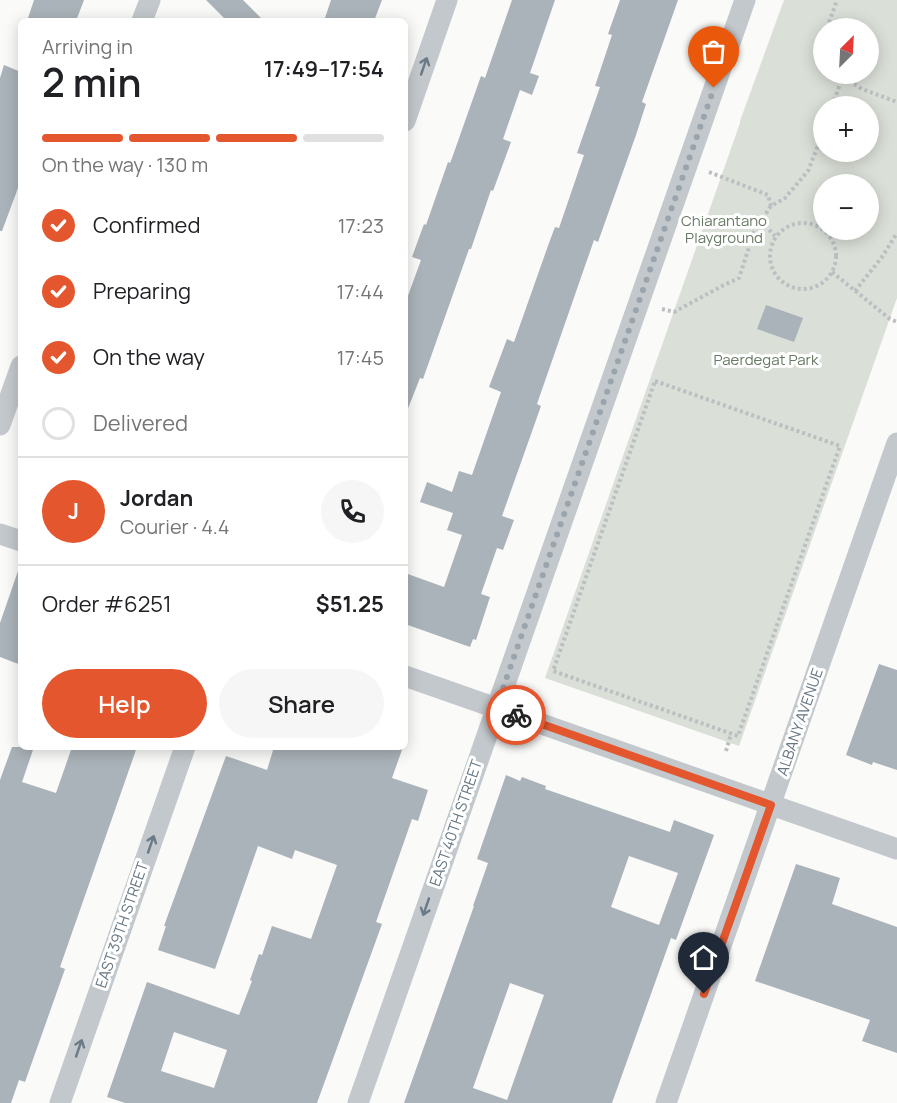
<!DOCTYPE html>
<html lang="en">
<head>
<meta charset="utf-8">
<style>
	:root { --surface:#fff; --page:#f6f6f6; --text:#202124; --muted:#757577; --line:#e0e0e0; --accent:#e4572e }
	body { margin:0; font-family:Manrope,sans-serif; background:var(--page); color:var(--text); height:100vh; display:flex; flex-direction:column; font-size:22px; white-space:nowrap }
	* { box-sizing:border-box; margin:0 }
	p { font-size:20px; color:var(--muted) }
	.icon { flex:none; width:33px; height:33px; fill:none; stroke:currentColor; stroke-width:2; stroke-linecap:round; stroke-linejoin:round }
	.map { position:relative; flex:1; overflow:hidden }
	.sheet { position:absolute; left:18px; top:18px; width:390px; height:732px; display:flex; flex-direction:column; background:var(--surface); border-radius:9px; box-shadow:0 3px 15px #0003 }
	.sheet>* { flex:none }
	.needle { width:39px; rotate:24deg }
	.tools { position:absolute; left:813px; top:18px; display:grid; gap:12px }
	.tools a { display:grid; place-items:center; width:66px; height:66px; border-radius:50%; background:var(--surface); box-shadow:0 3px 15px #0003; font-size:30px }
	.pin { position:absolute; display:grid; place-items:center; width:51px; height:51px; color:#fff; margin:-62px -26px; border-radius:50% 50% 50% 0; rotate:-45deg; box-shadow:0 0 6px #0007 }
	.pin .icon { rotate:45deg }
	.courier { position:absolute; display:grid; place-items:center; width:60px; height:60px; margin:-30px; border:4px solid #e4572e; border-radius:50%; background:#fff; color:#222; box-shadow:0 2px 8px #0007 }
	.headline em { font-style:normal; font-weight:600 }
	.headline div { display:flex; flex-direction:column-reverse }
	.headline { display:flex; align-items:center; justify-content:space-between; height:102px; padding:0 24px }
	h1 { font-size:39px; font-weight:600; line-height:45px }
	.bar { display:grid; grid-template-columns:repeat(4,1fr); gap:9px 6px; align-content:center; height:72px; padding:0 24px }
	.bar i { height:8px; border-radius:4px; background:var(--line) }
	.bar .current { background:var(--accent) }
	.bar p { grid-column:span 4 }
	.line { display:flex; align-items:center; gap:15px; padding:0 24px; border-top:2px solid var(--line) }
	.line div { flex:1 }
	.round { display:grid; place-items:center; flex:none; width:63px; height:63px; border-radius:32px; background:var(--page) }
	ol { padding:0 24px; list-style:none }
	li { display:flex; align-items:center; gap:18px; height:66px }
	li p { margin-inline-start:auto }
	li .icon { padding:6px; border-radius:50%; background:var(--accent); color:#fff; stroke-width:4 }
	li:last-child { color:var(--muted) }
	li i { width:33px; height:33px; border:3px solid var(--line); border-radius:50% }
	.cta { display:flex; gap:12px; margin-top:auto; padding:12px 24px }
	.cta a { flex:1; height:69px; border-radius:36px; background:var(--accent); color:#fff; font-size:24px; font-weight:600; line-height:69px; text-align:center }
	.cta a+a { background:var(--page); color:var(--text) }
	.map>svg:first-child { display:block }
	.green { fill:#dadfd7; fill-rule:evenodd }
	.building { fill:#aab3b9; fill-rule:evenodd }
	.lines { fill:none; stroke-linecap:round; stroke-linejoin:round }
	.path { stroke:#bbbfc2; stroke-width:4; stroke-dasharray:3 3; stroke-linecap:butt }
	.minor { stroke:#c3c8cc; stroke-width:21 }
	.oneway { stroke:#6a7a87 }
	.done { stroke:#99a4ac; stroke-width:6; stroke-dasharray:0 10.8 }
	.route { stroke:#e4572e; stroke-width:8 }
	.labels { text-anchor:middle; stroke-width:6; stroke-linejoin:round; paint-order:stroke }
	.park-label { font-size:15px; fill:#687a64; stroke:#fff }
	.street-label { font-size:15px; fill:#657683; stroke:#fff }
</style>
</head>
<body>
<div class="map">
<svg width="897" height="1103" viewBox="0 0 897 1103">
	<rect width="100%" height="100%" fill="#fafaf8"/>
	<path class="green" d="M784,0H897V298L739,746L545,678L740,123V121ZM824,28H868V74H824ZM824,106H868V152H824ZM824,184H868V230H824Z"/>
	<g class="building">
		<path d="M34,0H84L76,21H27Z"/>
		<path d="M206,0H243L264,21H227Z"/>
		<path d="M331,0H382L374,21H324Z"/>
		<path d="M512,0H555L530,73L539,76L532,95L520,90L503,139L511,142L493,191L491,190L471,249H469L423,379L420,378L407,411H405V304L421,260L412,257L424,224L426,225L448,162L450,163L452,158L481,76L485,78Z"/>
		<path d="M620,0H678L642,102L646,104L636,135L598,242L594,240L537,404L541,406L502,516L514,520L503,550L497,548L481,594L490,597L476,640L473,639L470,647L405,624V573L444,587L462,535L447,530L453,513L420,502L427,482L452,492L459,471L472,475L501,392L489,387L507,339L514,342L549,243L555,227L559,228L584,155L577,153L600,87L595,86L612,35L608,34Z"/>
		<path d="M4,65L21,72V180L2,231H0V78Z"/>
		<path d="M766,305L803,318L794,342L757,329Z"/>
		<path d="M18,571H21V665L0,657V623Z"/>
		<path d="M879,664L897,670V770L873,762L872,765L846,755Z"/>
		<path d="M12,747H34L22,782L56,793L72,747H137L60,967L65,969L25,1082L19,1080L11,1103H0V780Z"/>
		<path d="M274,747H403L392,778L428,790L418,821L412,819L376,922L382,924L317,1103H125L107,1097L147,982L239,1015L252,981L250,980L259,954L262,955L272,926L311,939L337,865L295,850L292,859L258,846L215,969L158,950L166,926H164L226,756L267,770ZM174,1032L227,1050L214,1088L161,1071Z"/>
		<path d="M506,775L520,781L522,777L546,786L545,789L670,832L674,820L714,835L676,940L671,938L612,1103H404L474,906H473L488,863L477,859ZM629,856L678,873L659,925L611,907ZM510,983L544,995L507,1100L473,1088Z"/>
		<path d="M796,864L840,878L832,904L897,927V1053L862,1041L870,1020L755,981Z"/>
	</g>
	<g class="lines">
		<g class="path">
			<path d="M827,28L837,0"/>
			<path d="M824,37L820,47L824,53"/>
			<path d="M839,74L862,89L897,102"/>
			<path d="M832,106L843,76"/>
			<path d="M709,172L768,195L771,206"/>
			<path d="M761,221L775,236"/>
			<circle cx="803" cy="256" r="33"/>
			<path d="M832,272L890,319L897,322"/>
			<path d="M855,291L882,257L897,233"/>
			<path d="M662,309L674,312L724,285L739,278L754,232L771,206L785,198L808,171L824,130"/>
			<path d="M655,381L840,446L738,736L553,671Z"/>
			<path d="M726,751L731,734"/>
		</g>
		<g class="minor">
			<path d="M142,21L150,0"/>
			<path d="M405,121L447,0"/>
			<path d="M0,425L21,366"/>
			<path d="M0,534L21,541"/>
			<path d="M405,676L897,849"/>
			<path d="M60,1103L185,747"/>
			<path d="M358,1103L745,0"/>
			<path d="M666,1103L897,443"/>
		</g>
	</g>
	<defs><path id="oneway-shaft" d="M-6 0H5M1.5-3L5.5 0L1.5 3" fill="none" stroke-width="1.6" stroke-linecap="round" stroke-linejoin="round" transform="scale(1.5)"/></defs>
	<g class="oneway">
		<use href="#oneway-shaft" transform="translate(424 66) rotate(-71)"/>
		<use href="#oneway-shaft" transform="translate(151 844) rotate(-71)"/>
		<use href="#oneway-shaft" transform="translate(426 907) rotate(109)"/>
		<use href="#oneway-shaft" transform="translate(79 1048) rotate(-71)"/>
	</g>
	<g class="lines">
		<path class="done" d="M516,715L496,708L714,88"/>
		<path class="route" d="M516,715L771,805L704,994"/>
	</g>
	<g class="labels">
		<g class="park-label">
			<text x="724" y="226">Chiarantano<tspan x="724" dy="17">Playground</tspan></text>
			<text x="766" y="365">Paerdegat Park</text>
		</g>
		<g class="street-label">
			<text transform="translate(800 722) rotate(-71)" y="5">ALBANY AVENUE</text>
			<text transform="translate(456 823) rotate(-71)" y="5">EAST 40TH STREET</text>
			<text transform="translate(122 925) rotate(-71)" y="5">EAST 39TH STREET</text>
		</g>
	</g>
</svg>
<div class="tools">
<a><svg class="needle" viewBox="-14 -14 28 28"><path d="M0-13l5 13h-10z" fill="#e53935"/><path d="M0 13l5-13h-10z" fill="#757577"/></svg></a>
<a>+</a>
<a>−</a>
</div>
<div class="pin" style="left:714px;top:88px;background:#ea580c"><svg class="icon" aria-label="bag" viewBox="0 0 24 24"><path d="M5 8h14l-1 12H6zM9 8a3 3 0 0 1 6 0"/></svg></div>
<div class="pin" style="left:704px;top:994px;background:#1f2937"><svg class="icon" aria-label="home" viewBox="0 0 24 24"><path d="M3 11l9-7 9 7M6 9v11h12V9"/></svg></div>
<div class="courier" style="left:516px;top:715px"><svg class="icon" aria-label="bike" viewBox="0 0 24 24"><circle cx="6" cy="16" r="4"/><circle cx="18" cy="16" r="4"/><path d="M6 16l4-8h5l3 8M10 8l3 8H6M13 5h3"/></svg></div>
<section class="sheet">
<div class="headline"><div><h1>2 min</h1><p>Arriving in</p></div><em>17:49–17:54</em></div>
<div class="bar"><i class="current"></i><i class="current"></i><i class="current"></i><i></i><p>On the way · 130 m</p></div>
<ol>
<li><svg class="icon" aria-label="check" viewBox="0 0 24 24"><path d="M5 12l5 5 9-10"/></svg>Confirmed<p>17:23</p></li>
<li><svg class="icon" aria-label="check" viewBox="0 0 24 24"><path d="M5 12l5 5 9-10"/></svg>Preparing<p>17:44</p></li>
<li><svg class="icon" aria-label="check" viewBox="0 0 24 24"><path d="M5 12l5 5 9-10"/></svg>On the way<p>17:45</p></li>
<li><i></i>Delivered</li>
</ol>
<div class="line" style="height:108px"><b class="round" style="background:var(--accent);color:#fff">J</b><div><b>Jordan</b><p>Courier · 4.4</p></div><a class="round"><svg class="icon" aria-label="phone" viewBox="0 0 24 24"><path d="M5 4h4l2 5-3 2q2 4 5 5l2-3 5 2v4C11 20 4 13 5 4z"/></svg></a></div>
<div class="line" style="height:78px"><div>Order #6251</div><b>$51.25</b></div>
<div class="cta"><a>Help</a><a>Share</a></div>
</section>
</div>
</body>
</html>
